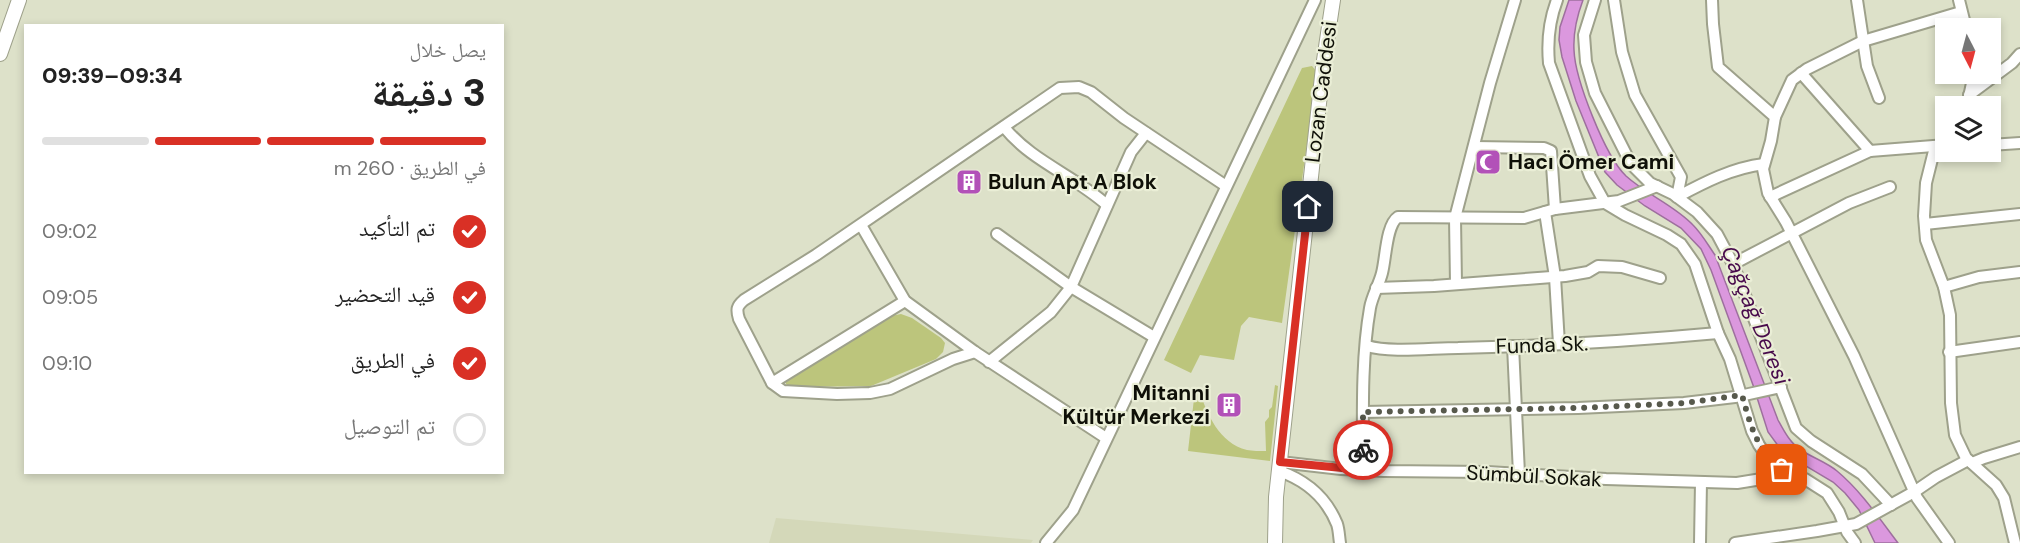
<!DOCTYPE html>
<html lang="ar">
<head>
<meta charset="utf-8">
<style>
	:root { --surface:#fff; --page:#f2f2f2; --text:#222; --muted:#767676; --line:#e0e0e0; --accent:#d93025 }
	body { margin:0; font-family:"DM Sans","Noto Naskh Arabic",sans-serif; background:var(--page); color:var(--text); direction:rtl; height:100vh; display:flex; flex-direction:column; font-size:22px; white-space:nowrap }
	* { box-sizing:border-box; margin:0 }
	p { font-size:20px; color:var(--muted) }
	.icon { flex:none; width:33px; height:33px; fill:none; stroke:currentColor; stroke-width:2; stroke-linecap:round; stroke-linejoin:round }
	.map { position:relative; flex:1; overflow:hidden; direction:ltr }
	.sheet { position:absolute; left:24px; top:24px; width:480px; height:450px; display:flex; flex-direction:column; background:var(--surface); border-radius:0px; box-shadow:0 3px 9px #0003; direction:rtl }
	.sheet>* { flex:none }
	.needle { width:39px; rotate:174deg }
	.tools { position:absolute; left:1935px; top:18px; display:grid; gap:12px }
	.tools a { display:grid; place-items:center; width:66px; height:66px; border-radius:0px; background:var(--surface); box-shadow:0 3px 9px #0003; font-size:30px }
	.pin { position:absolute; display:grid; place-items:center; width:51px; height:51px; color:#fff; margin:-26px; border-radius:12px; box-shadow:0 3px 9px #0006 }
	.courier { position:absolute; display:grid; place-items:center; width:60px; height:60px; margin:-30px; border:4px solid #d93025; border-radius:50%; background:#fff; color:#222; box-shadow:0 2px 8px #0007 }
	.overview em { font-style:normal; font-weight:800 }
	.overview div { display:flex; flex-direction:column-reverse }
	.overview { display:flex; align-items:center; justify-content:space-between; height:102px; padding:0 18px }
	h1 { font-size:39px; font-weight:800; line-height:45px }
	.bar { display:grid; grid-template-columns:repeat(4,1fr); gap:9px 6px; align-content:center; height:72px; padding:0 18px }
	.bar i { height:8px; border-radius:4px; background:var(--line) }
	.bar .current { background:var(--accent) }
	.bar p { grid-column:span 4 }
	ol { padding:0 18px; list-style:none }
	li { display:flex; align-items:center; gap:18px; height:66px }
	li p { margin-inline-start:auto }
	li .icon { padding:6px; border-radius:50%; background:var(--accent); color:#fff; stroke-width:4 }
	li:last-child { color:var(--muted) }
	li i { width:33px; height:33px; border:3px solid var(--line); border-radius:50% }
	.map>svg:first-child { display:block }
	.built { fill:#d4d8b9 }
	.green { fill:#bcc57c }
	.water { fill:#db98de; stroke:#9e6f9e; stroke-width:1.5 }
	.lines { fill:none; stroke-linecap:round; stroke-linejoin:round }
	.minor-casing { stroke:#9ea18b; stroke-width:14 }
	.major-casing { stroke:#9ea18b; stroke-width:16 }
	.minor { stroke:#fff; stroke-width:10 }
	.major { stroke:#fff; stroke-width:14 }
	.done { stroke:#57594c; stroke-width:6; stroke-dasharray:0 10.8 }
	.route { stroke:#d93025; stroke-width:8 }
	.labels { text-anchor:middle; stroke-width:4.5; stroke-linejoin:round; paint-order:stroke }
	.street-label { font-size:21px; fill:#0f1008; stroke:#eaeed6 }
	.poi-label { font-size:21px; font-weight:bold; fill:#0f1008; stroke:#eaeed6; text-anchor:start }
	.water-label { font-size:22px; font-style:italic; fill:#480b4c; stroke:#eaeed6 }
</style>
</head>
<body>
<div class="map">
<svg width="2020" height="543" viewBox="0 0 2020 543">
	<rect width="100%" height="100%" fill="#dde1c9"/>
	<path class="built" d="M776,518L1033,540L1031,543H769Z"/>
	<g class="green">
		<path d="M1312,66L1317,72L1282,323L1249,317L1241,326L1234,360L1200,355L1191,373L1164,360L1302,68Z"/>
		<path d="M901,314L912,318L941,338L945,343L943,352L936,359L871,386L790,387L786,384V382L891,316Z"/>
		<path d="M1275,385L1278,386L1270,461L1188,451L1195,390H1199C1207,414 1219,443 1247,450C1252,451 1260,451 1266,451L1265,422L1269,417V410L1272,407Z"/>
	</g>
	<path class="water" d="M1569,0H1583C1577,16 1573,32 1574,50C1575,79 1605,156 1626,176C1647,195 1674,205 1693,225C1702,234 1708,245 1715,255L1778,420C1784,431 1790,443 1801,450C1813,458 1826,462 1837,471C1861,491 1879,518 1898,543H1875L1859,510L1845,493L1833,482L1794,459L1779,447L1768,432L1753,385L1711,270L1701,249L1681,228L1645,206L1617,185L1605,172L1576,101L1562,57L1559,40L1560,27Z"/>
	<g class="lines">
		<g class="minor-casing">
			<g id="minor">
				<path d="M1557,0C1549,21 1547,41 1549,63L1590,176L1605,203L1625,215L1667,235L1681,244L1695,264L1718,333L1730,359L1752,431L1759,445L1768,458L1782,470L1805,479L1827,493L1839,512L1847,532L1855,543"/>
				<path d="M1595,0L1584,35L1586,62L1595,93L1631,164L1650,183L1673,194L1697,212L1717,234L1733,264L1796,428L1811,441L1862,474L1891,505"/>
				<path d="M1614,0L1622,52L1635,95L1681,177L1677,197C1705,182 1732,168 1764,164"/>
				<path d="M1712,0L1713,24L1718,67L1775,117L1771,141L1763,169L1768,193L1786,222L1854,356L1917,498L1949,543"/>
				<path d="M1857,0L1867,66L1879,98"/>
				<path d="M1959,0L1966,28"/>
				<path d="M1801,73L1870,151"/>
				<path d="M1969,95L2012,63L2020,54"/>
				<path d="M1967,106L1974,74"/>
				<path d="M1775,117L1792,80L1807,69L1863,41L1961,12"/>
				<path d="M1004,127C1031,161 1075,176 1107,205"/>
				<path d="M1990,145L2020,143"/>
				<path d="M1474,147L1544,148L1551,151L1555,209"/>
				<path d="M1935,147L1926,183L1924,216L1926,240L1944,287L1950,315L1951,403L1955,435L1966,458L1996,485L2004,498L2015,543"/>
				<path d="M1770,197L1870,151L1946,145"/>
				<path d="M1545,212L1555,277L1559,344"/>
				<path d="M1925,224L2020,214"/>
				<path d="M861,225L905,301L975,352L1106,438"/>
				<path d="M997,234L1071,287L1154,337"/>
				<path d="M1733,264L1849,203L1890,187"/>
				<path d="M1456,284L1455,218L1490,83L1515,0"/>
				<path d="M1944,287L1979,277L2020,272"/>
				<path d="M1376,288L1434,286L1565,276L1588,272L1598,266L1622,267L1660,278"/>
				<path d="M1367,346C1390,353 1432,348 1458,348C1545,346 1631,341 1718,333"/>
				<path d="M1513,346L1519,474"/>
				<path d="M975,352L953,359L890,389L870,393L837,394L783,391L772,383L739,319C736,309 737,306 744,300L816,255L1060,88L1079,87L1091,92L1124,118L1226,186"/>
				<path d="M1949,352L2020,342"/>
				<path d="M989,362L1051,312L1071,287L1131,152L1146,133"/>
				<path d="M772,383L905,301"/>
				<path d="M1363,412L1578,408L1684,403L1735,397L1781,387"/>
				<path d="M1280,462L1341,469L1384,471L1487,472L1606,479L1737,483L1774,477L1787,472"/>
				<path d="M1972,463L1984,458L2020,447"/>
				<path d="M1363,470C1363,418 1361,359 1370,308C1372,296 1379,285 1382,273C1386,258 1386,225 1398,217L1524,218L1555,209L1619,201L1657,186"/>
				<path d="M1279,471C1305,480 1326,497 1337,524C1339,530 1339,537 1340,543"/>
				<path d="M1046,543L1073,510L1315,0"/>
				<path d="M1700,543L1701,482"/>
				<path d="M1735,543L1817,531L1856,524L1914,492L1936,477L1968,460"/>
			</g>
		</g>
		<g class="major-casing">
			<g id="major">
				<path d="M0,54L19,0"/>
				<path d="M1275,543L1276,497L1323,67L1333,0"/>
			</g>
		</g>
		<use href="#minor" class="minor"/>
		<use href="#major" class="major"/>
	</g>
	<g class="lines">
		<path class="done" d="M1363,450V412L1578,408L1684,403L1742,395C1751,427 1756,448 1782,470"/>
		<path class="route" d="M1308,207L1280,462L1363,470V450"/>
	</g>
	<defs>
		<g id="mosque-square" transform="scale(1.35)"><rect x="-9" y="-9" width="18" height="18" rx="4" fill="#b251b8" stroke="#eaeed6"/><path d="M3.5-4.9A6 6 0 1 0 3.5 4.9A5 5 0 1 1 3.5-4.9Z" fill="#fff"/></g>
		<g id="building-square" transform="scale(1.35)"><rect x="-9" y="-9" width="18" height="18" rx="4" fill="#b251b8" stroke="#eaeed6"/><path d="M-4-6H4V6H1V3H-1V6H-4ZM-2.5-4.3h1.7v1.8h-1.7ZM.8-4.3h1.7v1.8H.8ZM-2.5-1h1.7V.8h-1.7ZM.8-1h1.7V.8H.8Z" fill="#fff"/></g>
	</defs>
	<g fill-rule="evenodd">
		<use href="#mosque-square" x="1488" y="162"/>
		<use href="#building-square" x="969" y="182"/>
		<use href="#building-square" x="1229" y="405"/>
	</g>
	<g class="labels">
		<g class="street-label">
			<text transform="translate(1321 92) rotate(-83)" y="7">Lozan Caddesi</text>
			<text transform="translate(1542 345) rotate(-2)" y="7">Funda Sk.</text>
			<text transform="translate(1534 476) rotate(3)" y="7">Sümbül Sokak</text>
		</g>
		<g class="poi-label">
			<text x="1508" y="169">Hacı Ömer Cami</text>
			<text x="988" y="189">Bulun Apt A Blok</text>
			<text x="1210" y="400" text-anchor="end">Mitanni<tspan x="1210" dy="24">Kültür Merkezi</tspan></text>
		</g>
		<g class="water-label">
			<text transform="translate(1756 315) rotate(68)" y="8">Çağçağ Deresi</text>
		</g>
	</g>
</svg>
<div class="tools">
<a><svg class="needle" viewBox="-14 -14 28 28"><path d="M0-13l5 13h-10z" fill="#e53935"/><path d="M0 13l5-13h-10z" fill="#767676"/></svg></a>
<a><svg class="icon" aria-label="layers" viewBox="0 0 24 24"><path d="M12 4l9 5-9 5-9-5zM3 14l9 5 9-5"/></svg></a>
</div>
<div class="pin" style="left:1782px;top:470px;background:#ea580c"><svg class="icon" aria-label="bag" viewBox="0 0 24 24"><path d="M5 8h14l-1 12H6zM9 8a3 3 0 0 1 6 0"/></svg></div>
<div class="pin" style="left:1308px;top:207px;background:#1f2937"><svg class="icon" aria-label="home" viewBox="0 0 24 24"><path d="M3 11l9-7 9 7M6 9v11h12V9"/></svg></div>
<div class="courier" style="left:1363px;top:450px"><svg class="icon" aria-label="bike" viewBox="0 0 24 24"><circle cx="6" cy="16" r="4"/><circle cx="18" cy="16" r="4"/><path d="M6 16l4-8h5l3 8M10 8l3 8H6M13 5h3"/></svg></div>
<section class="sheet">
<div class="overview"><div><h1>3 دقيقة</h1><p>يصل خلال</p></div><em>09:34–09:39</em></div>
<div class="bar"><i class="current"></i><i class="current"></i><i class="current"></i><i></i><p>في الطريق · 260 m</p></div>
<ol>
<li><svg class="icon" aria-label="check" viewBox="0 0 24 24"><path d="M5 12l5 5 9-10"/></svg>تم التأكيد<p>09:02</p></li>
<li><svg class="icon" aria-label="check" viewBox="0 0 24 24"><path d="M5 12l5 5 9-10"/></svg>قيد التحضير<p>09:05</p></li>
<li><svg class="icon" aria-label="check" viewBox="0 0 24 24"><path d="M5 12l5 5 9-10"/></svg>في الطريق<p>09:10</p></li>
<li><i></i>تم التوصيل</li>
</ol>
</section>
</div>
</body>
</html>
